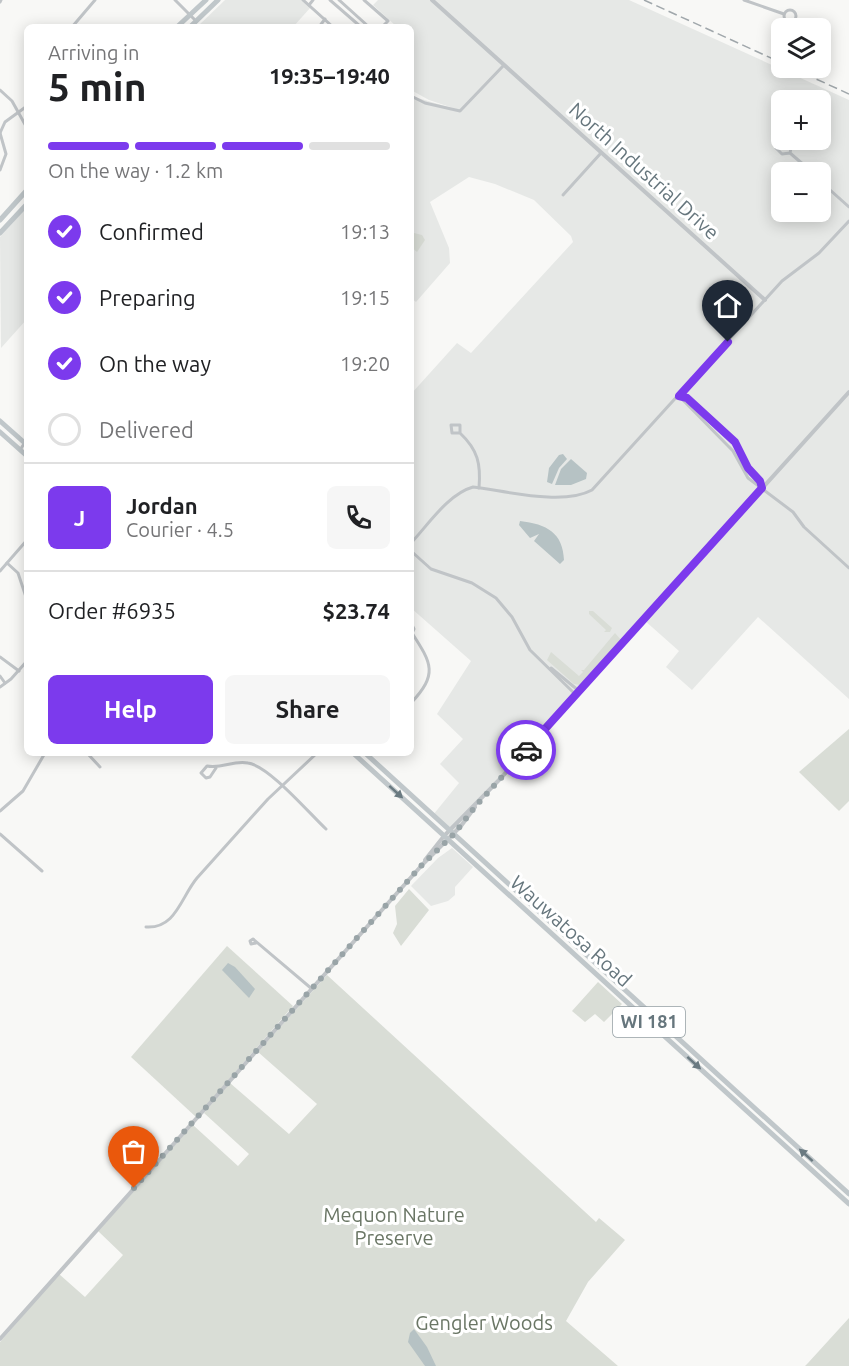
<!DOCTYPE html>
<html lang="en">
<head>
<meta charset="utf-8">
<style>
	:root { --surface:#fff; --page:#f6f6f6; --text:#202124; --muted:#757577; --line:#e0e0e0; --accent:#7c3aed }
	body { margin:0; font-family:Ubuntu,sans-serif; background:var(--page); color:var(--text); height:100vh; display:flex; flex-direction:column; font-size:22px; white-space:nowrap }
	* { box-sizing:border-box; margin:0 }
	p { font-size:20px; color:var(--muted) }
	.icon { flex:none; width:33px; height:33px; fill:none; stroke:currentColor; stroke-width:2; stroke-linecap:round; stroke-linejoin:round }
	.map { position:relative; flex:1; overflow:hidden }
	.side { position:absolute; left:24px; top:24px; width:390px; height:732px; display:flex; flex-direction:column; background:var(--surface); border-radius:9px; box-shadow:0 3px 15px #0003 }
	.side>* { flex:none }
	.tools { position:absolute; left:771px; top:18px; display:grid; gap:12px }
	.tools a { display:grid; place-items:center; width:60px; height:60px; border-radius:9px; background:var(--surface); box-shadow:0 3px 15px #0003; font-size:30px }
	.pin { position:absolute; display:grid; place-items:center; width:51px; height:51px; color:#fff; margin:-62px -26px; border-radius:50% 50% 50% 0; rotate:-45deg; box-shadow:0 0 6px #0007 }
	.pin .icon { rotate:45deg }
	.courier { position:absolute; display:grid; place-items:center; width:60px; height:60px; margin:-30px; border:4px solid #7c3aed; border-radius:50%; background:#fff; color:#222; box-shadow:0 2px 8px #0007 }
	.headline em { font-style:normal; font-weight:600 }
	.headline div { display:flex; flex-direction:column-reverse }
	.headline { display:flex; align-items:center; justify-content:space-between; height:102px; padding:0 24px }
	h1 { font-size:39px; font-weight:600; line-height:45px }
	.bar { display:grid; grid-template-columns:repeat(4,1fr); gap:9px 6px; align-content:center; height:72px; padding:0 24px }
	.bar i { height:8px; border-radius:4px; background:var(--line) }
	.bar .active { background:var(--accent) }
	.bar p { grid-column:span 4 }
	.line { display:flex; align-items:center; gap:15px; padding:0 24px; border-top:2px solid var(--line) }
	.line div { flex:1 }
	.round { display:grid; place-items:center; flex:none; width:63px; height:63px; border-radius:9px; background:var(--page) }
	ol { padding:0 24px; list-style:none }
	li { display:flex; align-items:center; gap:18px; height:66px }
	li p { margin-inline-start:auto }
	li .icon { padding:6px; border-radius:50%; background:var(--accent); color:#fff; stroke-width:4 }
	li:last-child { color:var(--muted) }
	li i { width:33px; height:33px; border:3px solid var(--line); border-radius:50% }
	.primary-button { display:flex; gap:12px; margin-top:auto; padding:12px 24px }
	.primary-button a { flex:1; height:69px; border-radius:9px; background:var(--accent); color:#fff; font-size:24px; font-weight:600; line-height:69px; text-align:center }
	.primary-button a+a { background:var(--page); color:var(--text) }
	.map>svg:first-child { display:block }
	.built { fill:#e6e8e6; fill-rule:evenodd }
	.green { fill:#d9ddd6 }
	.water { fill:#b6c2c4 }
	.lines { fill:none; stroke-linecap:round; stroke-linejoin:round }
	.minor { stroke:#c0c4c7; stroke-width:3 }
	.tertiary { stroke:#c0c4c7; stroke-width:4 }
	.primary { stroke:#c0c7ca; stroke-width:5 }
	.rail { stroke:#a0a7ab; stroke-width:1.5; stroke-dasharray:9 4.5; stroke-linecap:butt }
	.oneway { fill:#6a7a81 }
	.done { stroke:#99a4a7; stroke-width:6; stroke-dasharray:0 10.8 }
	.route { stroke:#7c3aed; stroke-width:8 }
	.labels { text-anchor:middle; stroke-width:6; stroke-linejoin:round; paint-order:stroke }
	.shield { fill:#fff; stroke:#949fa4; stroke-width:1.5 }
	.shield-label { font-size:18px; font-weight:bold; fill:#66767d }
	.street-label { font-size:20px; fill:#66767d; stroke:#fff }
	.park-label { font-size:20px; fill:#6a7665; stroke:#fff }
</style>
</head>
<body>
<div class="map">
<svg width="849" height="1366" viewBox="0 0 849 1366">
	<rect width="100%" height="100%" fill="#f8f8f6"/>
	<g class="built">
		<path d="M225,0H303L311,7L293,27H197Z"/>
		<path d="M378,0H629L849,100V699L758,617L692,690L666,667L679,651L644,620L475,807L454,834L433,815L459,783L440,764L463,739L437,714L471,661L411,608V394L457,343L471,353L573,242L571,236L534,200L495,184L469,177L430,202L449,248L450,263L416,302L411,298V96L459,110L429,100L411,90V27H397L373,5ZM782,100H820V140H782ZM782,172H820V212H782Z"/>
		<path d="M27,207V319L1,348L0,237Z"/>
		<path d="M452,848L473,867L455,887V895L448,901L431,906L411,886L438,858Z"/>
	</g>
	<g class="green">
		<path d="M414,233L422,235L425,240L417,252L411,247Z"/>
		<path d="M593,611L612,628L610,632H604L606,630L589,614V611Z"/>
		<path d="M615,633L621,640L580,685L574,684L547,660L551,652L579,676L583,672L581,670H584Z"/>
		<path d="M849,729V801L839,811L799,772Z"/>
		<path d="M409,889L429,910L401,946L393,933L397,924L395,906Z"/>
		<path d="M227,946L293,1006L196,1117L131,1057Z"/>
		<path d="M327,975L596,1222L599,1218L625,1240L588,1282L566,1321L618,1366H0V1342L59,1274L85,1297L123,1255L98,1231L193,1125L238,1166L249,1154L204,1113L230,1083L289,1134L317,1104L258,1052Z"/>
		<path d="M598,982L622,1004L604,1022L595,1014L585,1022L572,1011Z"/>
		<path d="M849,1318V1366H805L808,1363Z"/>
	</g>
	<g class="water">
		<path d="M563,454L567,459L559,468L552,484L547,482L549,468L559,455Z"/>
		<path d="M571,459L587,473L586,479L571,485H555L561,469Z"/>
		<path d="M520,521C547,524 563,533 564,560L560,564L534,541L539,534L530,538L519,525Z"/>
		<path d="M228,963L235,967L255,989L249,998L222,970Z"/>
		<path d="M414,1329L427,1347L436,1366H425L408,1342L410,1333Z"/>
	</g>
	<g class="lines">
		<g class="minor">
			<path d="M175,0L196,21"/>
			<path d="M303,0L333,27"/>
			<path d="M330,0L361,27"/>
			<path d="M339,0L369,27"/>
			<path d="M364,0L388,21L382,27"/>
			<path d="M744,0L784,14"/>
			<path d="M0,2L1,0"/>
			<path d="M309,5L313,0"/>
			<circle cx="790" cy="16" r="6"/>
			<path d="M72,27L95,0"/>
			<path d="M319,27L325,19"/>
			<path d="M0,90L12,101L27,128"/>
			<path d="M411,96L425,103L460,111L504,65"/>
			<path d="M0,133L6,154L0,170"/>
			<path d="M0,133L5,122L27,106"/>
			<path d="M790,153L782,154L776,148V141L784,140L791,148L790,153L812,172"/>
			<path d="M820,181L849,207"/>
			<path d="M563,195L601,153"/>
			<path d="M680,396L687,398L735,442L748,468L760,481L762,488"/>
			<path d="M680,397L733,451L748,478L793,512L804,527L849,568"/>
			<path d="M460,433H452L451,425H460V433C478,450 481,464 479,488"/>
			<path d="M20,450L27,439"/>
			<path d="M411,543C428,525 448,494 473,487C506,491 563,506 592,490L782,281L819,253L849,221"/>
			<path d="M411,551L431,569L472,583L496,598L512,617L530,650L576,695"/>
			<path d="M7,563L18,573L27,600"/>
			<path d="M0,571L27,540"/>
			<path d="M411,623L414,629L412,633C432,664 438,674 411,703"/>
			<path d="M0,657L19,671"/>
			<path d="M551,668L579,691"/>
			<path d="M0,676L5,683"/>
			<path d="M0,687L11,679L27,661"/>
			<path d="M87,753L100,767"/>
			<path d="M216,768L210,777L206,778L201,773L207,766C222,769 233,760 248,763C269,766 308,812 326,829"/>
			<path d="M0,811L23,791L45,753"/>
			<path d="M0,834L42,871"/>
			<path d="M146,927C176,929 181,897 197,878L268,799L317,753"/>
			<path d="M256,943L251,944L250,941L253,939L312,989"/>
		</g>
		<g class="tertiary">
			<path d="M432,0L765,300"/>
			<path d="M425,860L444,836L500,779L849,392"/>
			<path d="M0,1339L422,865L461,826L475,807"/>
		</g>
		<g class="primary">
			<path d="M177,27L206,0"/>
			<path d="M190,27L218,0"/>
			<path d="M0,220L27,190"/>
			<path d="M0,233L27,204"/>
			<path d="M0,421L27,445"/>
			<path d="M0,432L27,456"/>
			<path d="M353,753L849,1204"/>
			<path d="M365,753L849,1194"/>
		</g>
		<g class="rail">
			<path d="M644,0L782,63"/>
			<path d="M792,68L849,94"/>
		</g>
	</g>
	<defs><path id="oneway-solid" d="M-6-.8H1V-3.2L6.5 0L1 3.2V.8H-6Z" transform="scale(1.5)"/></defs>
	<g class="oneway">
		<use href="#oneway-solid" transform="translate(396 792) rotate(42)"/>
		<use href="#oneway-solid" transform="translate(694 1063) rotate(42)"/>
		<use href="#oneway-solid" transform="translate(806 1155) rotate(-138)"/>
	</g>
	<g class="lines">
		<path class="done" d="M134,1188L422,865L454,834L475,807L526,750"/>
		<path class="route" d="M526,750L762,488L760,481L748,468L735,442L687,398L679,396L728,342"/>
	</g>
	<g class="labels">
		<rect class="shield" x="613" y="1007" width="72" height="30" rx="4.5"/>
		<g class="shield-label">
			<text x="649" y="1028">WI 181</text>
		</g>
		<g class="street-label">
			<text transform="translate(644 171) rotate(42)" y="7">North Industrial Drive</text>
			<text transform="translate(571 931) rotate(42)" y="7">Wauwatosa Road</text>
		</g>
		<g class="park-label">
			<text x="394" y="1222">Mequon Nature<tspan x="394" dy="23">Preserve</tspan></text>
			<text x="484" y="1330">Gengler Woods</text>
		</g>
	</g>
</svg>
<div class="tools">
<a><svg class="icon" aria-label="layers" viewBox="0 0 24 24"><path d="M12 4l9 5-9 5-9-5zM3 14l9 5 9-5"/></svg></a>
<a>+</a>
<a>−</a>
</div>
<div class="pin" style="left:134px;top:1188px;background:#ea580c"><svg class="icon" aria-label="bag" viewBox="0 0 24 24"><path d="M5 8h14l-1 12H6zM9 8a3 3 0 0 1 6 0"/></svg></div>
<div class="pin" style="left:728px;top:342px;background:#1f2937"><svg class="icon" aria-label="home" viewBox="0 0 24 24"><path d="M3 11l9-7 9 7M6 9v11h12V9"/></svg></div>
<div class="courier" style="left:526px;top:750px"><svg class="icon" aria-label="car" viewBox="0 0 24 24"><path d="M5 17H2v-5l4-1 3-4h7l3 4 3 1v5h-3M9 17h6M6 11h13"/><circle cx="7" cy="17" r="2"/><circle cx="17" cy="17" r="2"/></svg></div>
<section class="side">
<div class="headline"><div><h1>5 min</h1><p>Arriving in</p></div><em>19:35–19:40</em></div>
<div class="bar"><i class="active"></i><i class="active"></i><i class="active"></i><i></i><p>On the way · 1.2 km</p></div>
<ol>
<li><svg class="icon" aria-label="check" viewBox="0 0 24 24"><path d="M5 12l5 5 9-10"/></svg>Confirmed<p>19:13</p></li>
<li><svg class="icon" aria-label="check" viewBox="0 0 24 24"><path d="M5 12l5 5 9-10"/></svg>Preparing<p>19:15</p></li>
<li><svg class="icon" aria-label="check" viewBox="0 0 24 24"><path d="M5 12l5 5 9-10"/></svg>On the way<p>19:20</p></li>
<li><i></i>Delivered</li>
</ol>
<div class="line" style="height:108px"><b class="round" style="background:var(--accent);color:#fff">J</b><div><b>Jordan</b><p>Courier · 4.5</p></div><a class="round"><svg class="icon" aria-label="phone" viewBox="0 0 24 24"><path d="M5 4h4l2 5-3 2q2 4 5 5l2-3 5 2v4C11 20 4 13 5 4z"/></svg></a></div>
<div class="line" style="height:78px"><div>Order #6935</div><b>$23.74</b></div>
<div class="primary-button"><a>Help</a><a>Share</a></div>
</section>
</div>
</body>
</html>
